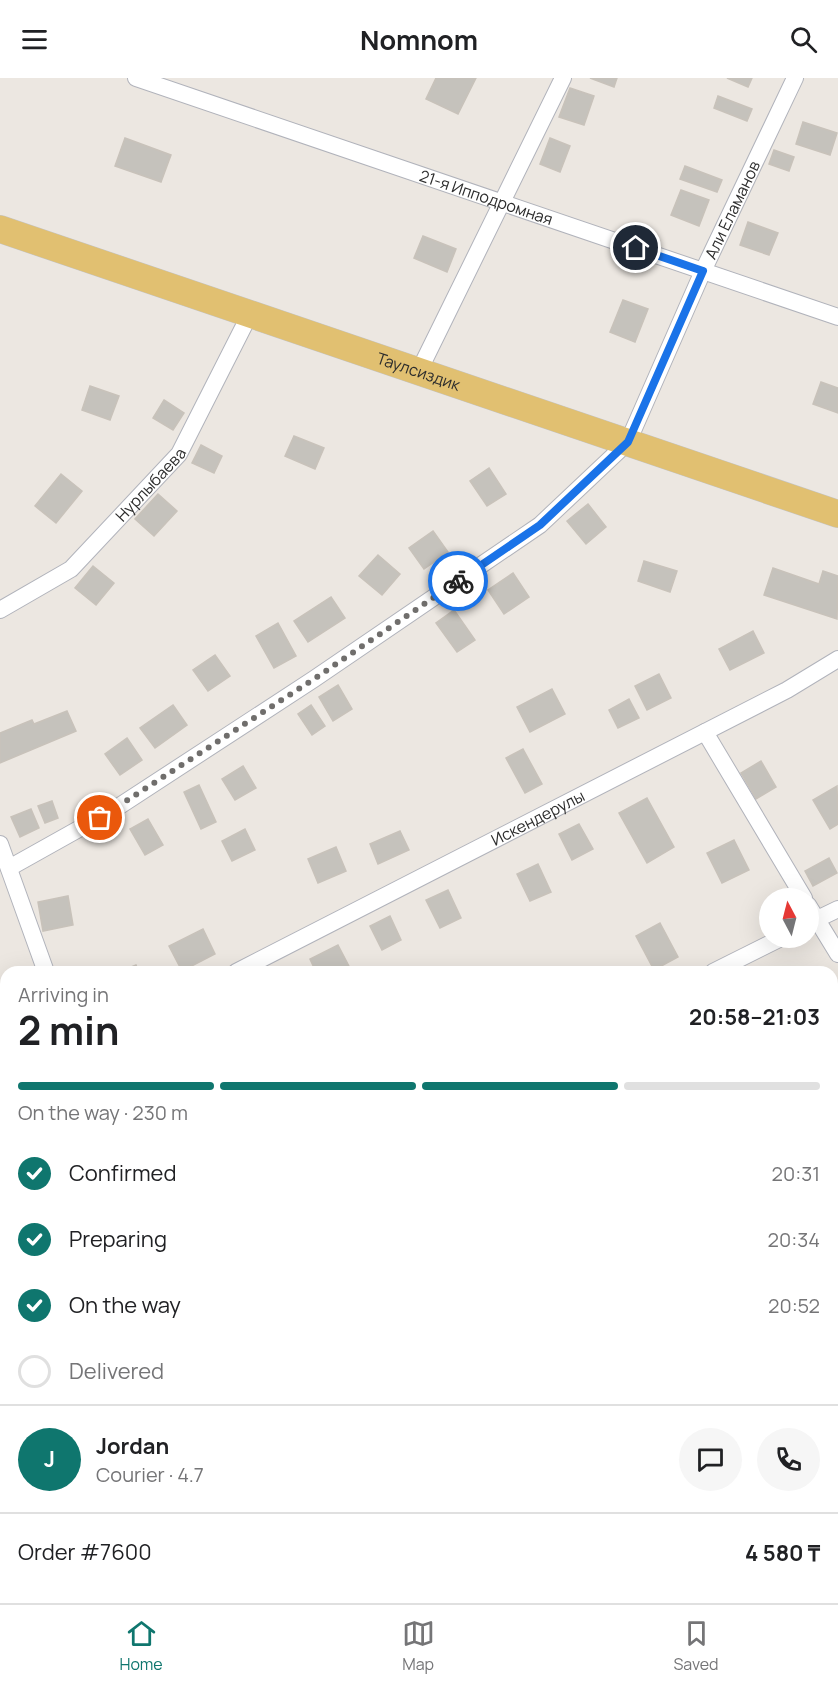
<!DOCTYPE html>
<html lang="en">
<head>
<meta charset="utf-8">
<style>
	:root { --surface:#fff; --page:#f6f6f6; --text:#202124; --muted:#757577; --line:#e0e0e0; --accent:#0f766e }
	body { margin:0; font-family:Manrope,sans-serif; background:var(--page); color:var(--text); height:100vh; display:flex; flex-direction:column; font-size:22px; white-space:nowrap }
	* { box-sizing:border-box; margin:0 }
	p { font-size:20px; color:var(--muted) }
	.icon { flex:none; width:33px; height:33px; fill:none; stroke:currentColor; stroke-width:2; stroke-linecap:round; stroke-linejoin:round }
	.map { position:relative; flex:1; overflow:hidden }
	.sheet { position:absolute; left:0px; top:888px; width:838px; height:638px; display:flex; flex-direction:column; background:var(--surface); border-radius:18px 18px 0 0; box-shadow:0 6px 24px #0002 }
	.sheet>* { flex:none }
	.needle { width:39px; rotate:353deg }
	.fabs { position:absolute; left:759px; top:810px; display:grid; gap:12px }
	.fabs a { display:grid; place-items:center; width:60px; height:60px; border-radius:50%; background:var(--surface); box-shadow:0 6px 24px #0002; font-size:30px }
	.pin { position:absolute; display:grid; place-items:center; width:51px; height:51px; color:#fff; margin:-26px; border:3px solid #fff; border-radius:50%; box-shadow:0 2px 6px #0007 }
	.courier { position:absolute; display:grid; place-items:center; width:60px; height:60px; margin:-30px; border:4px solid #1a73e8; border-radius:50%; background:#fff; color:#222; box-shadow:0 2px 8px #0007 }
	.head em { font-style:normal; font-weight:700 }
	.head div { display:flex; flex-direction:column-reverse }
	.head { display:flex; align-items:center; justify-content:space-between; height:102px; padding:0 18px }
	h1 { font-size:39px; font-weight:700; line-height:45px }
	.bar { display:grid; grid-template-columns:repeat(4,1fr); gap:9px 6px; align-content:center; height:72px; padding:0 18px }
	.bar i { height:8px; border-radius:4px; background:var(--line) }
	.bar .active { background:var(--accent) }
	.bar p { grid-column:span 4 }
	.line { display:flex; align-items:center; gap:15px; padding:0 18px; border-top:2px solid var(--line) }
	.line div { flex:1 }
	.round { display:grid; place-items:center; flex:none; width:63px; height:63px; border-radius:32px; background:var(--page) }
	ol { padding:0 18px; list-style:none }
	li { display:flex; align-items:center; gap:18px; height:66px }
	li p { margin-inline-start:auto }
	li .icon { padding:6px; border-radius:50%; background:var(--accent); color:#fff; stroke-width:4 }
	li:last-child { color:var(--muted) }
	li i { width:33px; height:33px; border:3px solid var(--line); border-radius:50% }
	header { display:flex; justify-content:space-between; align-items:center; height:78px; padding:0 18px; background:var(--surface); font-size:27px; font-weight:700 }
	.tab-bar { display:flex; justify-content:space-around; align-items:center; height:84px; border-top:2px solid var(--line); background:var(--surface); font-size:16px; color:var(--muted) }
	.tab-bar a { display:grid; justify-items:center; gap:3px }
	.tab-bar .active { color:var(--accent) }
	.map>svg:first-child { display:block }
	.building { fill:#c5c2bc; stroke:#c8c2ba; stroke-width:1.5 }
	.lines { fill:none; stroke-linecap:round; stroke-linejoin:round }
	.minor-casing { stroke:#b1b3bb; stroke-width:18 }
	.primary-casing { stroke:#c4c4c4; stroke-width:28 }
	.minor { stroke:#fff; stroke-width:16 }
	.primary { stroke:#e1c071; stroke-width:27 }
	.done { stroke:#706e6c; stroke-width:6; stroke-dasharray:0 10.8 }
	.route { stroke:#1a73e8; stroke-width:8 }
	.labels { text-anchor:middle; stroke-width:5; stroke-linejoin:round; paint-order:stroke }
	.street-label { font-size:16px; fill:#2d2d2d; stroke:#fff }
</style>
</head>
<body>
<header><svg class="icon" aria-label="menu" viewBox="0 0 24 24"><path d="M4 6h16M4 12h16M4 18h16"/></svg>Nomnom<svg class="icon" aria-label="search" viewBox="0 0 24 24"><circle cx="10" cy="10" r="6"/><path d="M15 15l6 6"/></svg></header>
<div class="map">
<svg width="838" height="1525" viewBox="0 0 838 1525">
	<rect width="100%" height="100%" fill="#ece7e1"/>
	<g class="building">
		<path d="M436,0H476L458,36L426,21Z"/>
		<path d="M590,0H617L614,9Z"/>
		<path d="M727,0H752L748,9Z"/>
		<path d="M570,10L594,18L584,47L559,39Z"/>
		<path d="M718,18L752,31L747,43L714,30Z"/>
		<path d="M803,44L837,55L830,77L796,66Z"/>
		<path d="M125,60L171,77L161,104L115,88Z"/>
		<path d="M550,60L570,68L560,94L540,86Z"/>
		<path d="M774,72L794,79L789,93L769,86Z"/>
		<path d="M685,88L722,102L717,114L680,101Z"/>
		<path d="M681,112L709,122L699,148L671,137Z"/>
		<path d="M748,144L778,155L769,177L740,167Z"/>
		<path d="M423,158L456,171L447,194L414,180Z"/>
		<path d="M623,222L648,231L635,264L610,254Z"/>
		<path d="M821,304L838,310V335L813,326Z"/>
		<path d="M90,308L119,318L110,342L82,332Z"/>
		<path d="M164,322L184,335L173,352L153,340Z"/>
		<path d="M294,358L324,370L315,391L285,378Z"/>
		<path d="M201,367L222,378L214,395L192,385Z"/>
		<path d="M489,390L506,416L487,428L470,403Z"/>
		<path d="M61,396L82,413L56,445L35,428Z"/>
		<path d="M158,416L177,433L154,458L135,441Z"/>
		<path d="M588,426L606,449L586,466L567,443Z"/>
		<path d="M433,453L448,474L424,491L409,470Z"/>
		<path d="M378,477L400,496L382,517L359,498Z"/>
		<path d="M644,483L677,493L670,514L638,503Z"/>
		<path d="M93,488L114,505L96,527L75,510Z"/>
		<path d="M773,490L819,506L823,493L838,498L837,541L764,517Z"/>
		<path d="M513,495L529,519L504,536L488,512Z"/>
		<path d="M331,519L345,540L308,564L294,543Z"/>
		<path d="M454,532L475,562L457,574L436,545Z"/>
		<path d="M278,545L296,578L274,590L256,558Z"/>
		<path d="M753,553L764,575L730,592L719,571Z"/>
		<path d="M215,577L230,598L208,613L193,592Z"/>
		<path d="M659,596L671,620L647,632L635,608Z"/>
		<path d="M338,607L352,631L333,643L319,619Z"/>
		<path d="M552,611L565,636L530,654L517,629Z"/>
		<path d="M629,621L639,640L618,650L609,632Z"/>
		<path d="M173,627L187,647L155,670L140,650Z"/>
		<path d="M311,627L325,648L312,657L298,636Z"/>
		<path d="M67,633L76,653L0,685V655L32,642L34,646Z"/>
		<path d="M127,660L142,682L120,697L105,676Z"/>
		<path d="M523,671L542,706L525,715L506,680Z"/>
		<path d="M761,683L776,709L756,721L741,695Z"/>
		<path d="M243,688L256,710L235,722L222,701Z"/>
		<path d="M199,707L216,744L201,751L184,714Z"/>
		<path d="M837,708L838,746L830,751L813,722Z"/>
		<path d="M647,720L674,769L647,785L619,735Z"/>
		<path d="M52,723L58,740L45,745L38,728Z"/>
		<path d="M31,731L39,750L20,759L11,739Z"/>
		<path d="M148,741L163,767L145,777L130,751Z"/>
		<path d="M579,746L593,771L572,782L559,756Z"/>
		<path d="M245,751L255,772L232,783L222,763Z"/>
		<path d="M400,753L409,772L378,786L370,766Z"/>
		<path d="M734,762L749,792L722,805L707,775Z"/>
		<path d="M336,769L346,793L318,805L308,781Z"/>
		<path d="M829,780L837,795L813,808L805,793Z"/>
		<path d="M538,786L551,814L530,823L517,796Z"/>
		<path d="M448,812L461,840L440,850L426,822Z"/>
		<path d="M68,818L73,847L43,853L38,824Z"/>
		<path d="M390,838L401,862L382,872L370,848Z"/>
		<path d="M660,845L678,879L654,892L636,858Z"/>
		<path d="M203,851L215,876L182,893L169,868Z"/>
		<path d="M338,867L352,894H316L310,881Z"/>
		<path d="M136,887L139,894H119Z"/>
		<path d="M6,933V960L2,961L0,956V935Z"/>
		<path d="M838,1053V1074L832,1063V1056Z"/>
		<path d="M6,1160V1190L0,1192V1163Z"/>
		<path d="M832,1215L838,1224V1233L832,1236Z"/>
		<path d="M4,1414L6,1418V1520H47L37,1525H0V1416Z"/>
		<path d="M838,1448V1472L832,1462V1451Z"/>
		<path d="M257,1520H264L267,1525H247Z"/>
		<path d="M738,1520H767L769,1523L764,1525H741Z"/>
	</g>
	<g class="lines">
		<g class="minor-casing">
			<g id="minor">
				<path id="s1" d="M136,0L838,239"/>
				<path d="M419,293L563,0"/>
				<path id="s2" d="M0,532L71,491L179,376L250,236"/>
				<path d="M705,654L804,820"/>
				<path d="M0,766L46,894"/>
				<path id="s3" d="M9,790L118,729L314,601L540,447L628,364L703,193L795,0"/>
				<path d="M808,827L838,876"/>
				<path d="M809,845L838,831"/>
				<path id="s4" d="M236,894L787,612L838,581"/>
				<path d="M713,894L781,860"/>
				<path d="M832,1149L838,1146"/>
				<path d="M0,1240L6,1238"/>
				<path d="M832,1422L838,1419"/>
				<path d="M179,1525L188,1520"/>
				<path d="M661,1525L670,1520"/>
			</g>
		</g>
		<g class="primary-casing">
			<g id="primary">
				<path id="s5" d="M0,151L838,436"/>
			</g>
		</g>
		<use href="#minor" class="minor"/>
		<use href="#primary" class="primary"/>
	</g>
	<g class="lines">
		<path class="done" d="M100,740L314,601L458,503"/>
		<path class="route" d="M458,503L540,447L628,364L703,193L636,170"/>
	</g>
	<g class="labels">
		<g class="street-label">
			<text dy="6" stroke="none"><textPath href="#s1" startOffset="370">21-я Ипподромная</textPath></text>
			<text dy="6" stroke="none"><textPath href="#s3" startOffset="1008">Али Еламанов</textPath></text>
			<text dy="6" stroke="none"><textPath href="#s5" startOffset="442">Таулсиздик</textPath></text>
			<text dy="6" stroke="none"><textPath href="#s2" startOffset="198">Нурлыбаева</textPath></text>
			<text dy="6" stroke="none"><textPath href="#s4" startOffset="339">Искендерулы</textPath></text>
		</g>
	</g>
</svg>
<div class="fabs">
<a><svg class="needle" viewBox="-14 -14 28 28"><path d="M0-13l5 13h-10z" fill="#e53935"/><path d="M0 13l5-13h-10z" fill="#757577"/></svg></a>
</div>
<div class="pin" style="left:100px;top:740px;background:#ea580c"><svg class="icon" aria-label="bag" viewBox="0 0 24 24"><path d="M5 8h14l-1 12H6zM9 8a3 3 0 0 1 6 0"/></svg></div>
<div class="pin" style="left:636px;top:170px;background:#1f2937"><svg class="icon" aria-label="home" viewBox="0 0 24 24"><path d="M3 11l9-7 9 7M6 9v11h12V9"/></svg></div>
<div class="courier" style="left:458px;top:503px"><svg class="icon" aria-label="bike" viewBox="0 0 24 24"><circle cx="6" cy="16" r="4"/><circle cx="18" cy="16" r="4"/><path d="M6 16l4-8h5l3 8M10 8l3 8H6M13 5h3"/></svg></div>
<section class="sheet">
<div class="head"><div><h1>2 min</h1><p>Arriving in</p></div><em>20:58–21:03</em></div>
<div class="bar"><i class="active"></i><i class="active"></i><i class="active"></i><i></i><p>On the way · 230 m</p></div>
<ol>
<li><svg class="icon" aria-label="check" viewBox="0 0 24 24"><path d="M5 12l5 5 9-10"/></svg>Confirmed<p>20:31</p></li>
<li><svg class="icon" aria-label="check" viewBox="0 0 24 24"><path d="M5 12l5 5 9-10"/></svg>Preparing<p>20:34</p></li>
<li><svg class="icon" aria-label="check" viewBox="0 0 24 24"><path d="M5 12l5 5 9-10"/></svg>On the way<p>20:52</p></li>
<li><i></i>Delivered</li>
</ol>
<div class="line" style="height:108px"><b class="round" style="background:var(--accent);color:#fff">J</b><div><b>Jordan</b><p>Courier · 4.7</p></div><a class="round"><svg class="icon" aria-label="chat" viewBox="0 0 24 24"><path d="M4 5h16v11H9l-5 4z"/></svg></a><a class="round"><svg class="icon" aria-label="phone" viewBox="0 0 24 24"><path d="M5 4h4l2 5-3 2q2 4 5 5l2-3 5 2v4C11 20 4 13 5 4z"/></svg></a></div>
<div class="line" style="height:78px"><div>Order #7600</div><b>4 580 ₸</b></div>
</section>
</div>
<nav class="tab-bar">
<a class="active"><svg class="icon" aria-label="home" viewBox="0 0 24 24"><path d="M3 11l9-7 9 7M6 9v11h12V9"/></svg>Home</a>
<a><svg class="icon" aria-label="map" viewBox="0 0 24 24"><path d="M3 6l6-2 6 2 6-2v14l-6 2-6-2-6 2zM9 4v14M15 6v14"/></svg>Map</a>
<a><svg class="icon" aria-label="saved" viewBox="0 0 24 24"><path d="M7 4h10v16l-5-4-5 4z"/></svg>Saved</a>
</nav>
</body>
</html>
